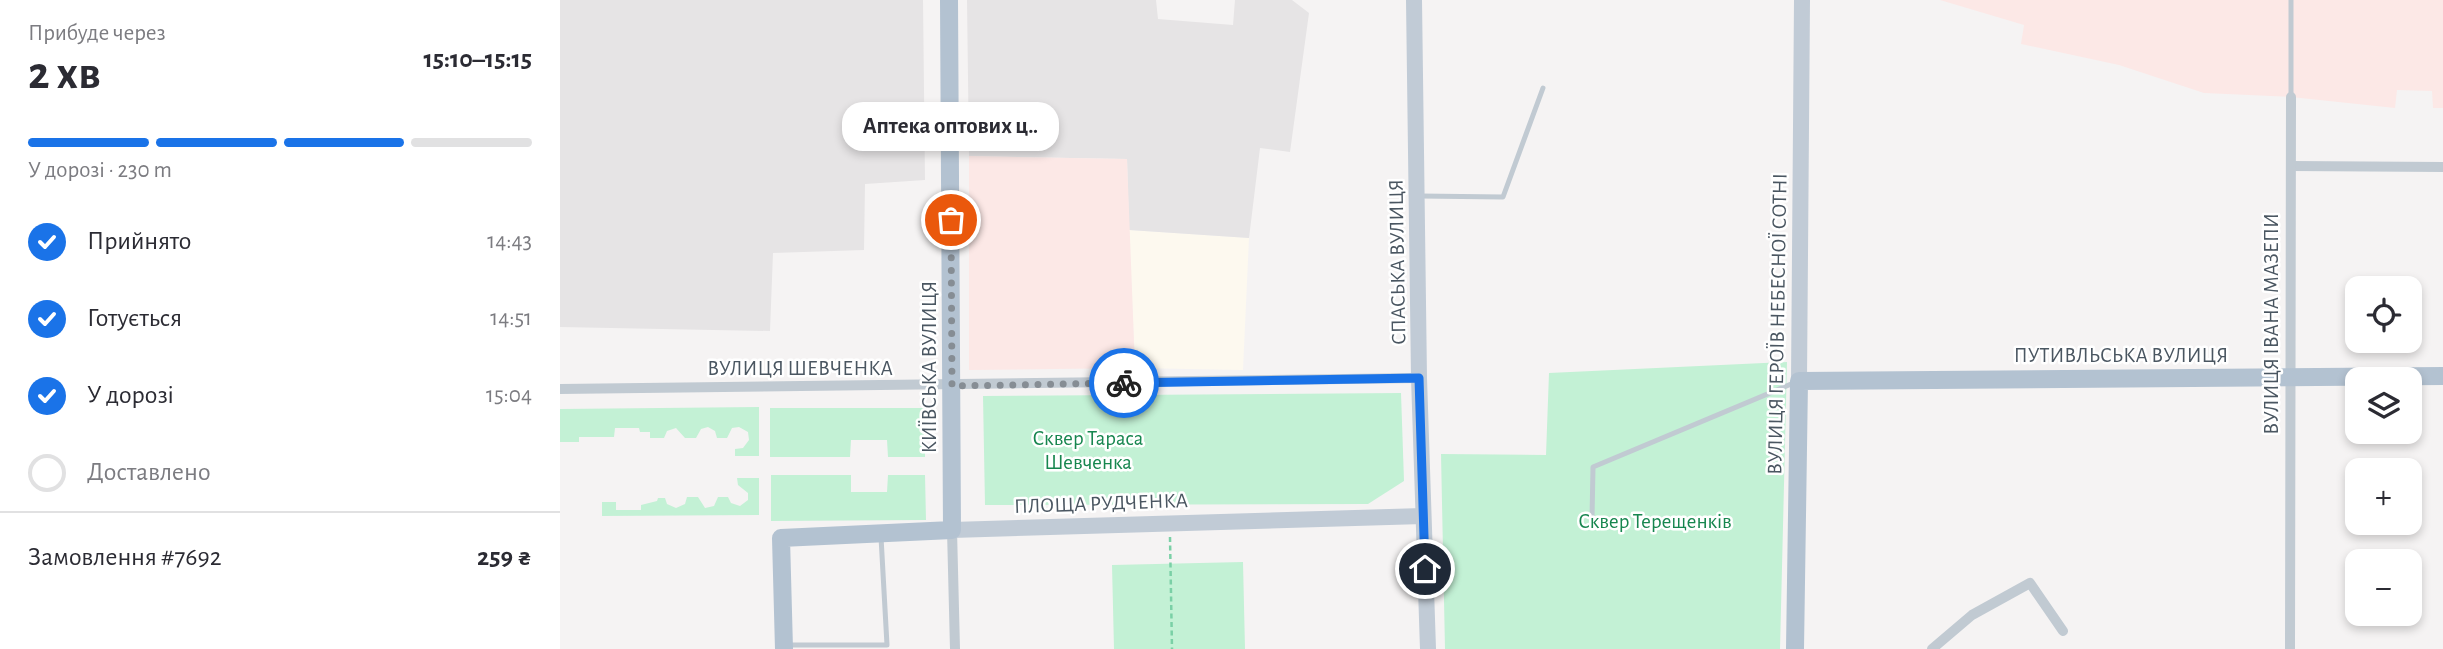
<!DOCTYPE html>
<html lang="uk">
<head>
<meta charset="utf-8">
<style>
	:root { --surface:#fff; --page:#f2f2f3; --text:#2b2b33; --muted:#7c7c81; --line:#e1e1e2; --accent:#1a73e8 }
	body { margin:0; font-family:"Alegreya Sans",sans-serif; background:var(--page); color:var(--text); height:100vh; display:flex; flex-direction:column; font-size:26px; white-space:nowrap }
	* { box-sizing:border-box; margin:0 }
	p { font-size:23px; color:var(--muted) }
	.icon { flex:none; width:38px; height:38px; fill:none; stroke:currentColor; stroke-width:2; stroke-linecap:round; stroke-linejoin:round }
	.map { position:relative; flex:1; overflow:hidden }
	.drawer { display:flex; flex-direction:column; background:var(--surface); width:560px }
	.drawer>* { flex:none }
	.tools { position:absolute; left:1785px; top:276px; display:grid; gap:14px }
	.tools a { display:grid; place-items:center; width:77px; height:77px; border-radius:14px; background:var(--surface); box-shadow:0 4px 10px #0003; font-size:35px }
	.pin { position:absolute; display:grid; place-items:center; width:60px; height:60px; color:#fff; margin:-30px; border:4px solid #fff; border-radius:50%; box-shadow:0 2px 7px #0007 }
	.courier { position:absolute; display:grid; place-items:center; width:70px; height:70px; margin:-35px; border:5px solid #1a73e8; border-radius:50%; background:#fff; color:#222; box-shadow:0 2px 9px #0007 }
	.bubble { position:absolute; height:49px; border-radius:21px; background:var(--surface); box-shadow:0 4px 10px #0003; font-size:23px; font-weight:600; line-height:49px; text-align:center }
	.head em { font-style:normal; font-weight:600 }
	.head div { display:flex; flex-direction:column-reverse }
	.head { display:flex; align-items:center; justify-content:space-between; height:119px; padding:0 28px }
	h1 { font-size:46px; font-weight:600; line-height:52px }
	.bar { display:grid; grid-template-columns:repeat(4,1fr); gap:10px 7px; align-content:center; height:84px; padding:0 28px }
	.bar i { height:9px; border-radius:5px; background:var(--line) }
	.bar .current { background:var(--accent) }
	.bar p { grid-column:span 4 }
	.line { display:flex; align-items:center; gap:18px; padding:0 28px; border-top:2px solid var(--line) }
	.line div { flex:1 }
	ol { padding:0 28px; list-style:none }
	li { display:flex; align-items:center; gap:21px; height:77px }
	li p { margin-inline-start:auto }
	li .icon { padding:7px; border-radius:50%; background:var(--accent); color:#fff; stroke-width:4 }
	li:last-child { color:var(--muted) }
	li i { width:38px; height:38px; border:4px solid var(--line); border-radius:50% }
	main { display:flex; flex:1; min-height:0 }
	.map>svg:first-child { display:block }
	.commercial { fill:#fdf9ef }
	.education { fill:#e6e4e5 }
	.medical { fill:#fce8e6 }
	.green { fill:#c3f1d5 }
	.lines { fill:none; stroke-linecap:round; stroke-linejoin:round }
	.path { stroke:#7ad0a6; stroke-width:2.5; stroke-dasharray:5 3.5; stroke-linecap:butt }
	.lane { stroke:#c1cad2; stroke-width:5 }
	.street { stroke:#c1cad2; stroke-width:10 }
	.secondary { stroke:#c1cbd6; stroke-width:16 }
	.primary { stroke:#b3c2d1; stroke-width:18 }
	.done { stroke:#868d94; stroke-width:7; stroke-dasharray:0 12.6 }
	.route { stroke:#1a73e8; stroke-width:9 }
	.labels { text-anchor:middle; stroke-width:5; stroke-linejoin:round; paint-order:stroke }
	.street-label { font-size:21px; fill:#4a5661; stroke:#fff }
	.park-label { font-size:21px; fill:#17864f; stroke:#fff }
</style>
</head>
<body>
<main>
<section class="drawer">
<div class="head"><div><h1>2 хв</h1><p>Прибуде через</p></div><em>15:10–15:15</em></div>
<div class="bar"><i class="current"></i><i class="current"></i><i class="current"></i><i></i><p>У дорозі · 230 m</p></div>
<ol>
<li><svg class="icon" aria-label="check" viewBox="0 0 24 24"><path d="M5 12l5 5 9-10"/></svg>Прийнято<p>14:43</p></li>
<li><svg class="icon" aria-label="check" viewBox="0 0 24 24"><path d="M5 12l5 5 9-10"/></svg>Готується<p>14:51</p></li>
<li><svg class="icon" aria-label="check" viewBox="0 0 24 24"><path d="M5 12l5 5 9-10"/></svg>У дорозі<p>15:04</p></li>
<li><i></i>Доставлено</li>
</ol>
<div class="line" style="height:91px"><div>Замовлення #7692</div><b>259 ₴</b></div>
</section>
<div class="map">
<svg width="1883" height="649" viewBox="0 0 1883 649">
	<rect width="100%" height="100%" fill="#f5f3f3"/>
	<path class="commercial" d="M569,230L689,238L683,370L575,368Z"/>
	<g class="education">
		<path d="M0,0H363L365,180L305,184L304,250L213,253L210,331L0,327Z"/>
		<path d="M407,0H596L598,19L673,25L675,0H732L749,13L730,152L700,148L689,238L569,230L567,159L409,156Z"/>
	</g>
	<g class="medical">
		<path d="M1380,0H1883V108H1873L1872,91L1837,90L1835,108L1731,97L1644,93L1559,65L1461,44L1464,25Z"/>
		<path d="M409,156L567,159L575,368L409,370Z"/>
	</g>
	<g class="green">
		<path d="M1227,362L1220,649H885L881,454L986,455L989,373Z"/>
		<path d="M841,393L844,481L808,504L425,505L423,396Z"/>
		<path d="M199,407V456H175V449L183,448L189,440L188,432L179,427L172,428L167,438H157L155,431L148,427L141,429L136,438H125L116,428L107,431L104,438H90V432H80L79,428H55L54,437H19V442H0V409Z"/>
		<path d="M210,408H365V457H328L327,440H291L290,457H210Z"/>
		<path d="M211,475H291V492H327L328,475H365L366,520L211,521Z"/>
		<path d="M177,478H199V515L42,516V502H56V510H81V505L97,501L98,498H105L107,504L116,508L125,504L127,497H138L145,508L154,506L158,497H168L171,503L180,506L188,500V493L178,485Z"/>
		<path d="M683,562L685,649H554L552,565Z"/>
	</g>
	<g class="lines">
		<path class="path" d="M610,537L612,649"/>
		<g class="lane">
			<path d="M1731,0V97"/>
			<path d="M860,196L943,197L983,88"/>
			<path d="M1032,519L1033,467L1236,382"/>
			<path d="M227,645H327L321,537"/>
		</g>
		<g class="street">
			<path d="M1731,166L1883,167"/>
			<path d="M0,389L859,378"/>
			<path d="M392,530L395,649"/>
			<path d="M1372,649L1412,615L1470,583L1503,631"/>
			<path d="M1730,649L1731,97"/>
		</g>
		<g class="secondary">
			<path d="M854,0L859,378L868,649"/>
			<path d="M1239,381L1242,0"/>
			<path d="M392,530L863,516"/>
		</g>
		<g class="primary">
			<path d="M224,649L221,538L392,530L389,0"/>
			<path d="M1235,649L1239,381L1883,376"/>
		</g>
	</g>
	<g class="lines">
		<path class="done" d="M391,220L392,386L564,383"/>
		<path class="route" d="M564,383L859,378L865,569"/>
	</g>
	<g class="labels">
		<g class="street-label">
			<text transform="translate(837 262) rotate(-91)" y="7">СПАСЬКА ВУЛИЦЯ</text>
			<text transform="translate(1217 324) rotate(-89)" y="7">ВУЛИЦЯ ГЕРОЇВ НЕБЕСНОЇ СОТНІ</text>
			<text transform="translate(1711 324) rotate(-90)" y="7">ВУЛИЦЯ ІВАНА МАЗЕПИ</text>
			<text x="1561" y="362">ПУТИВЛЬСЬКА ВУЛИЦЯ</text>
			<text transform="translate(369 367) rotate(-90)" y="7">КИЇВСЬКА ВУЛИЦЯ</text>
			<text x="240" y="375">ВУЛИЦЯ ШЕВЧЕНКА</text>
			<text transform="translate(541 503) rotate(-2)" y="7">ПЛОЩА РУДЧЕНКА</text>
		</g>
		<g class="park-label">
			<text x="528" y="445">Сквер Тараса<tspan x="528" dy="24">Шевченка</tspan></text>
			<text x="1095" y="528">Сквер Терещенків</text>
		</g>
	</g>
</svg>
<div class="tools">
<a><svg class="icon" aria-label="locate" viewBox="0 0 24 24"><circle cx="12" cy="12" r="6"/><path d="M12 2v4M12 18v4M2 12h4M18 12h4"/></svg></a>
<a><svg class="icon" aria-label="layers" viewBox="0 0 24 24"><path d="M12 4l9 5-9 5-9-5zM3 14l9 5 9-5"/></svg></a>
<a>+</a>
<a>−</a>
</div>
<div class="pin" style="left:391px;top:220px;background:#ea580c"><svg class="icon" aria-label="bag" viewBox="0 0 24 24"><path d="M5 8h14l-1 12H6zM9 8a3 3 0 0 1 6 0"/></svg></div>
<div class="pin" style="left:865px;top:569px;background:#1f2937"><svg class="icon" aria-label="home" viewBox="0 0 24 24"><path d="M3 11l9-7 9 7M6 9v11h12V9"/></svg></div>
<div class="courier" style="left:564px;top:383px"><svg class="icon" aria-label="bike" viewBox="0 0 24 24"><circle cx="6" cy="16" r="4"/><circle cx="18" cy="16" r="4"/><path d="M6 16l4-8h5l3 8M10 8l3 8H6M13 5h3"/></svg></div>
<div class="bubble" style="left:282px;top:102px;width:217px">Аптека оптових ц‥</div>
</div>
</main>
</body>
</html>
